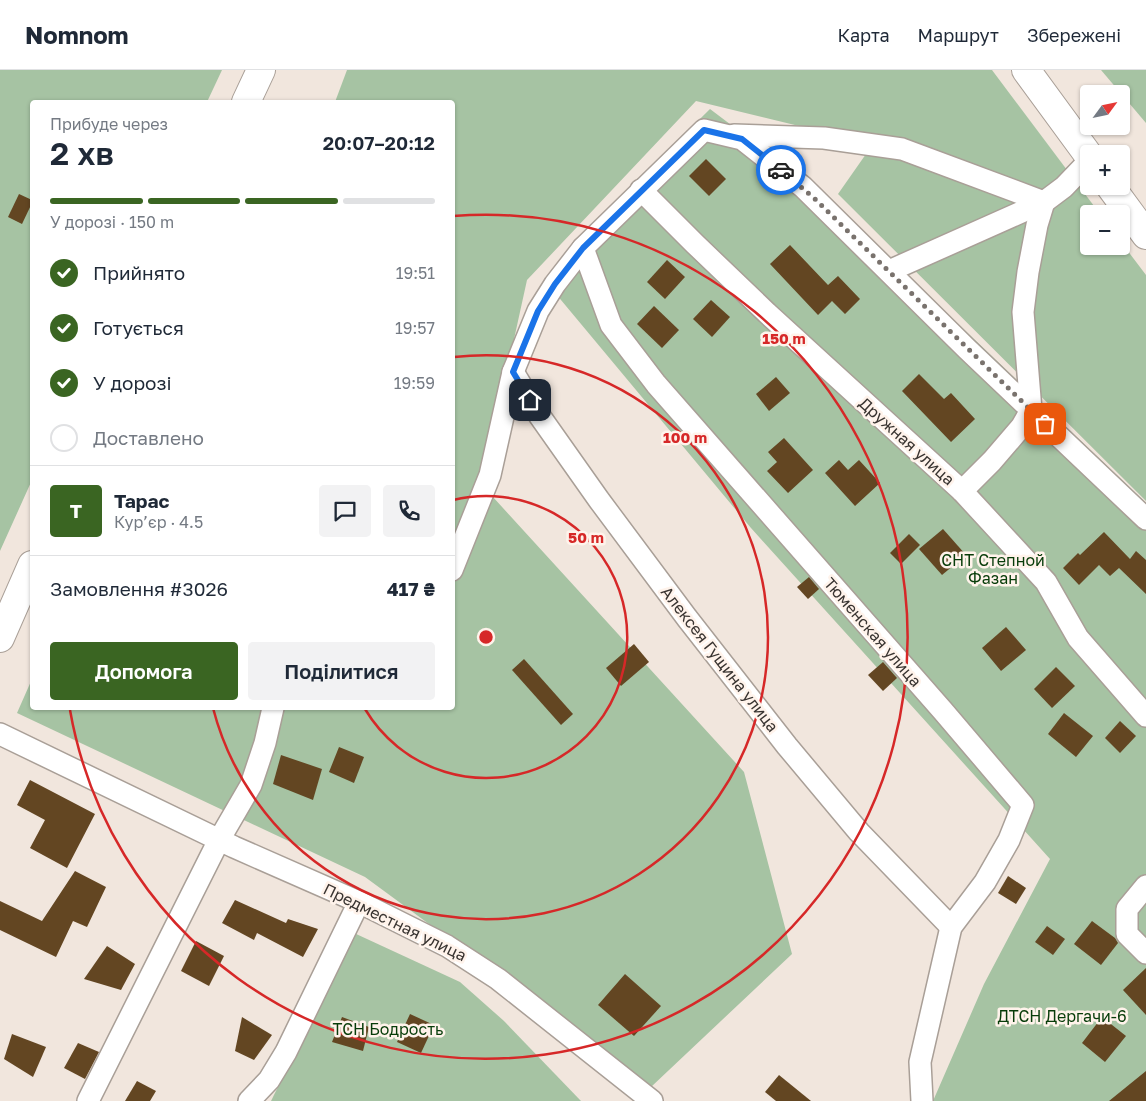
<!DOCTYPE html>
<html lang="uk">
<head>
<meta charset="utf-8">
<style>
	:root { --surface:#fff; --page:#f2f2f3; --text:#1f2937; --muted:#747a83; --line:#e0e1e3; --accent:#3a6522 }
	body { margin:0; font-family:"Golos Text",sans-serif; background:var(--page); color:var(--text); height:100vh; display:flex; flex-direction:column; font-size:19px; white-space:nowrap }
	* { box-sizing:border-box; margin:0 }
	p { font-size:16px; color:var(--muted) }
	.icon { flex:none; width:28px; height:28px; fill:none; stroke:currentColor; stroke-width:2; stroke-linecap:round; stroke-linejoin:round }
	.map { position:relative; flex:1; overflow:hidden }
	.side { position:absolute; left:30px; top:30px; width:425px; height:610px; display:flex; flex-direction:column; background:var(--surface); border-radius:5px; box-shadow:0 1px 4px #0004 }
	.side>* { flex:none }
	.needle { width:32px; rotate:57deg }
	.tools { position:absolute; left:1080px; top:15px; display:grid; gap:10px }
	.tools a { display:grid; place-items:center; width:50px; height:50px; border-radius:5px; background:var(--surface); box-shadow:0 1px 4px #0004; font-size:25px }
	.pin { position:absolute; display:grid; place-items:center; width:42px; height:42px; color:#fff; margin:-21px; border-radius:10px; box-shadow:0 2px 8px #0006 }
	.courier { position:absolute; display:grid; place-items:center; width:50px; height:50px; margin:-25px; border:4px solid #1a73e8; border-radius:50%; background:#fff; color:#222; box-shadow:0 1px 6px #0007 }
	.headline em { font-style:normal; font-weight:600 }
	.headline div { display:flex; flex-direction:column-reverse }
	.headline { display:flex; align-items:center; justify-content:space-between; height:85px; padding:0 20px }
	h1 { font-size:32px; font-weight:600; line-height:38px }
	.bar { display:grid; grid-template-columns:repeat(4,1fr); gap:8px 5px; align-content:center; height:60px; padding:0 20px }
	.bar i { height:6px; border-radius:4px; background:var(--line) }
	.bar .on { background:var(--accent) }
	.bar p { grid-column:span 4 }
	.line { display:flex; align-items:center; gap:12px; padding:0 20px; border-top:1px solid var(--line) }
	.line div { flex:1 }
	.round { display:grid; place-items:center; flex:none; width:52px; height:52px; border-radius:5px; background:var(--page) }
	ol { padding:0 20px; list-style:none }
	li { display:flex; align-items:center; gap:15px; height:55px }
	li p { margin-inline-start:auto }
	li .icon { padding:5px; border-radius:50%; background:var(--accent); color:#fff; stroke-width:4 }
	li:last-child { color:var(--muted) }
	li i { width:28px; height:28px; border:2px solid var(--line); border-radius:50% }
	.primary-button { display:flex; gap:10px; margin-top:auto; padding:10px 20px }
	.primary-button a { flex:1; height:58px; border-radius:5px; background:var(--accent); color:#fff; font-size:20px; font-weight:600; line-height:58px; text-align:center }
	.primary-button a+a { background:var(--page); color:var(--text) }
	header { display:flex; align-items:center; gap:30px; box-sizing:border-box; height:70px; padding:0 25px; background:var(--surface); border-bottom:1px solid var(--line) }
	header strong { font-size:24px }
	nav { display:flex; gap:28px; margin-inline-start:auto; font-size:18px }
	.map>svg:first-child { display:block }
	.green { fill:#a6c3a3 }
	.building { fill:#634622 }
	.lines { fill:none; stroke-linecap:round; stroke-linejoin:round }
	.street-casing { stroke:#a99f97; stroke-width:24 }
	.primary-casing { stroke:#a99f97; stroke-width:30 }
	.street { stroke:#fff; stroke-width:21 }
	.primary { stroke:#fff; stroke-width:28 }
	.done { stroke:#79726d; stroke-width:5; stroke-dasharray:0 9 }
	.route { stroke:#1a73e8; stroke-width:6 }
	.ring { fill:none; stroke:#d62828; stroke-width:2.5 }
	.labels { text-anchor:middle; stroke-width:5; stroke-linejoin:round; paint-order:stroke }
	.street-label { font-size:16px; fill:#393431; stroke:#fff3eb }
	.park-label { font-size:16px; fill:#073c09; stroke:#fff3eb }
	.centre { fill:#d62828; stroke:#fff3eb; stroke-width:2.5 }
	.ring-label { font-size:15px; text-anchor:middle; font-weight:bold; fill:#d62828; stroke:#fff3eb; stroke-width:5; stroke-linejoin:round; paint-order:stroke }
</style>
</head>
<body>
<header>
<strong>Nomnom</strong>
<nav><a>Карта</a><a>Маршрут</a><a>Збережені</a></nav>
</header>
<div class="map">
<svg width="1146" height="1031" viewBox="0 0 1146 1031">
	<rect width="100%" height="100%" fill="#f1e6dd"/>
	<g class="green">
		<path d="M0,0H222L207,32H32V410L0,481Z"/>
		<path d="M347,0H992L1100,144H1089V176H1121V172L1146,205V431L838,124L873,74L696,31L527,210L482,415L744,702L792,884L651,1017L365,807L17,643L32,609V638H452V32H335Z"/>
		<path d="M1101,0H1146V53Z"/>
		<path d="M710,39L821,123L1146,433V1031H933L984,914L1050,789L751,458L546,212L567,181Z"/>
		<path d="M354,863L460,912L504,951L581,1031H271Z"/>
	</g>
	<g class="building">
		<path d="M706,89L726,109L709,126L689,106Z"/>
		<path d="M19,124L32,130V133L22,154L8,147Z"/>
		<path d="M790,175L828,215L838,206L860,229L845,244L832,231L818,245L770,194Z"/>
		<path d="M667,190L685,207L665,229L647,212Z"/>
		<path d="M711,230L730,247L712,267L693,249Z"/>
		<path d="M654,236L679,260L662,278L637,254Z"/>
		<path d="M919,304L944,329L951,323L975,349L951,372L902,321Z"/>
		<path d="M776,307L790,323L769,341L756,324Z"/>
		<path d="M784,368L813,400L788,423L767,401L777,392L768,382Z"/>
		<path d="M839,390L848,400L859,390L880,413L855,436L825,403Z"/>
		<path d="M943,459L966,485L942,505L919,479Z"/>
		<path d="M1104,462L1130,489L1136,481L1146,490V524L1119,498L1110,506L1099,495L1079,515L1063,498L1078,483L1080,485Z"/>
		<path d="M909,464L920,475L901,494L890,483Z"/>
		<path d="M809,507L819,519L808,529L797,517Z"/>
		<path d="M1006,557L1026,580L1001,601L982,578Z"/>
		<path d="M634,574L649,592L621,616L606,598Z"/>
		<path d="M524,589L573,644L561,655L512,600Z"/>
		<path d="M883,592L897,608L883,621L868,605Z"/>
		<path d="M1056,597L1075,616L1052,638L1034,619Z"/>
		<path d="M1064,643L1093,666L1076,687L1048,664Z"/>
		<path d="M1120,651L1136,666L1120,683L1105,668Z"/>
		<path d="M339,677L364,687L354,713L329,702Z"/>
		<path d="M281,685L322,699L313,730L273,714Z"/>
		<path d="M30,710L95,744L67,798L30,778L45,750L17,735Z"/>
		<path d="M75,801L106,817L87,857L73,851L56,887L0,860V831L42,851Z"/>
		<path d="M1008,806L1026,818L1016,834L998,823Z"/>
		<path d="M235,830L286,853L288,849L318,859L303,887L257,863L254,870L222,853Z"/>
		<path d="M1092,851L1115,868L1118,873L1101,895L1074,874Z"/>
		<path d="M1047,856L1065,869L1053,885L1035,872Z"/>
		<path d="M196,871L224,886L209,916L181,901Z"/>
		<path d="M107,876L135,894L121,920L84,909Z"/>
		<path d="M1146,898V945L1123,920Z"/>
		<path d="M625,904L661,936L634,966L598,935Z"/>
		<path d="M410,944L434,955L421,983L397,972Z"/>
		<path d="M242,947L272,965L254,990L235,981Z"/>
		<path d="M342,947L369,957L363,981L332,972Z"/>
		<path d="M1102,947L1126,966L1105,992L1082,973Z"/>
		<path d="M12,964L46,977L33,1007L4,989Z"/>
		<path d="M78,973L99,982L85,1009L64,998Z"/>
		<path d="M1146,1001V1031H1109Z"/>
		<path d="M779,1005L811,1031H776L765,1022Z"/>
		<path d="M137,1011L156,1021L150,1031H125Z"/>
	</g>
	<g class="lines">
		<g class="street-casing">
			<g id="street">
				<path d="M734,65L824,68L902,79L1044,132L1037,155L1028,202L1023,242L1031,340L1022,356L992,391L962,421"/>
				<path d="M641,120L695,174L767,243L962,421L1046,512L1078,568L1146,646"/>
				<path d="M583,178L611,255L656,314L943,641L1023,735L1009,770L985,812L951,857L920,992L922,1031"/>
				<path d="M889,201L1044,132L1064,117L1089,91"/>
				<path d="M513,302L539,345L599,430L687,548L787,676L859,762L951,857"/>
				<path d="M452,500L490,405L513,302L538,241L555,214L583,178L704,60L742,69L803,117L967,279L1146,449"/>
				<path d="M0,664L234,777L359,832L447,876L498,909L652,1031"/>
				<path d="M1146,816L1127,839V864L1146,883"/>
				<path d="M88,1031L219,770L251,715L265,673L273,638"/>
				<path d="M249,1031L269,1010L286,982L359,832"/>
			</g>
		</g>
		<g class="primary-casing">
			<g id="primary">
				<path d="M1026,0L1089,86"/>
				<path d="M246,32L261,0"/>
				<path d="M1110,116L1146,165"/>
				<path d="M0,568L32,495"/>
			</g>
		</g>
		<use href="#street" class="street"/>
		<use href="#primary" class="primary"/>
	</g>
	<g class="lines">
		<path class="done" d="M781,100L815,129L1045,354"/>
		<path class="route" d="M530,330L513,302L538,241L555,214L583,178L704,60L742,69L781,100"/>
	</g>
	<g class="ring">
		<path d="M453 430A141 141 0 1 1 365 639"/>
		<path d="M454 287A282 282 0 1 1 213 638"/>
		<path d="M453 146A422 422 0 1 1 70 640"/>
	</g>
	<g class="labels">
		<g class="street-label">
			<text transform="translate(907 371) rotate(42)" y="6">Дружная улица</text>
			<text transform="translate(873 562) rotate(49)" y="6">Тюменская улица</text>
			<text transform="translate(720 589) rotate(52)" y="6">Алексея Гущина улица</text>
			<text transform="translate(395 852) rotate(26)" y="6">Предместная улица</text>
		</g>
		<g class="park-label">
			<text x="993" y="496">СНТ Степной<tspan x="993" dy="18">Фазан</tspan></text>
			<text x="1062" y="952">ДТСН Дергачи-6</text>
			<text x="388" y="965">ТСН Бодрость</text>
		</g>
	</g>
	<circle cx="486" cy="567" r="8" class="centre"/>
	<g class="ring-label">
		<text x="784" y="274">150 m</text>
		<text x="685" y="373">100 m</text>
		<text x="586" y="473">50 m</text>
	</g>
</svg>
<div class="tools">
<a><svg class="needle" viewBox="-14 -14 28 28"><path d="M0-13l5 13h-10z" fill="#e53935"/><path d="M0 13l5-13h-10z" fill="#747a83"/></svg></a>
<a>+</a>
<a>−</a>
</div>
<div class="pin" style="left:1045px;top:354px;background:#ea580c"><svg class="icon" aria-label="bag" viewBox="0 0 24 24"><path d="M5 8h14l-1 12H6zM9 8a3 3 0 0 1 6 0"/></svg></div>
<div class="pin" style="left:530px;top:330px;background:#1f2937"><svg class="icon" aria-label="home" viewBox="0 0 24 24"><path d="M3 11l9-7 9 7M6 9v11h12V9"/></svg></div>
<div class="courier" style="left:781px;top:100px"><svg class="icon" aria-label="car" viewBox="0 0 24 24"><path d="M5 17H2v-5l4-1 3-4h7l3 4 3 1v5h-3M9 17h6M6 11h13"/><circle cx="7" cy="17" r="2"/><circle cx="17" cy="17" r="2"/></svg></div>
<section class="side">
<div class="headline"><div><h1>2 хв</h1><p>Прибуде через</p></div><em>20:07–20:12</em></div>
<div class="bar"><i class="on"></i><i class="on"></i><i class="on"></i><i></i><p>У дорозі · 150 m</p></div>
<ol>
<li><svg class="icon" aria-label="check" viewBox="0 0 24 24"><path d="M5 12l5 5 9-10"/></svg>Прийнято<p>19:51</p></li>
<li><svg class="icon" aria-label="check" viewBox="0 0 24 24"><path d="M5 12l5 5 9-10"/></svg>Готується<p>19:57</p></li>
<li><svg class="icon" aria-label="check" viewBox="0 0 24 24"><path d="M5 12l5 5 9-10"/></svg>У дорозі<p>19:59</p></li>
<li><i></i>Доставлено</li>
</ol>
<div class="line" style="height:90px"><b class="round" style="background:var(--accent);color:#fff">Т</b><div><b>Тарас</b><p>Кур’єр · 4.5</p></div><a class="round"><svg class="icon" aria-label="chat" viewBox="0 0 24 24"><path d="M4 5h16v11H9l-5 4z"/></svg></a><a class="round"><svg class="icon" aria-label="phone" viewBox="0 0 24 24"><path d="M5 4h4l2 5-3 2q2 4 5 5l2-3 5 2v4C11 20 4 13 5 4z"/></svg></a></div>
<div class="line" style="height:65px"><div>Замовлення #3026</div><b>417 ₴</b></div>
<div class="primary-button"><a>Допомога</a><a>Поділитися</a></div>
</section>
</div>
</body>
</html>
